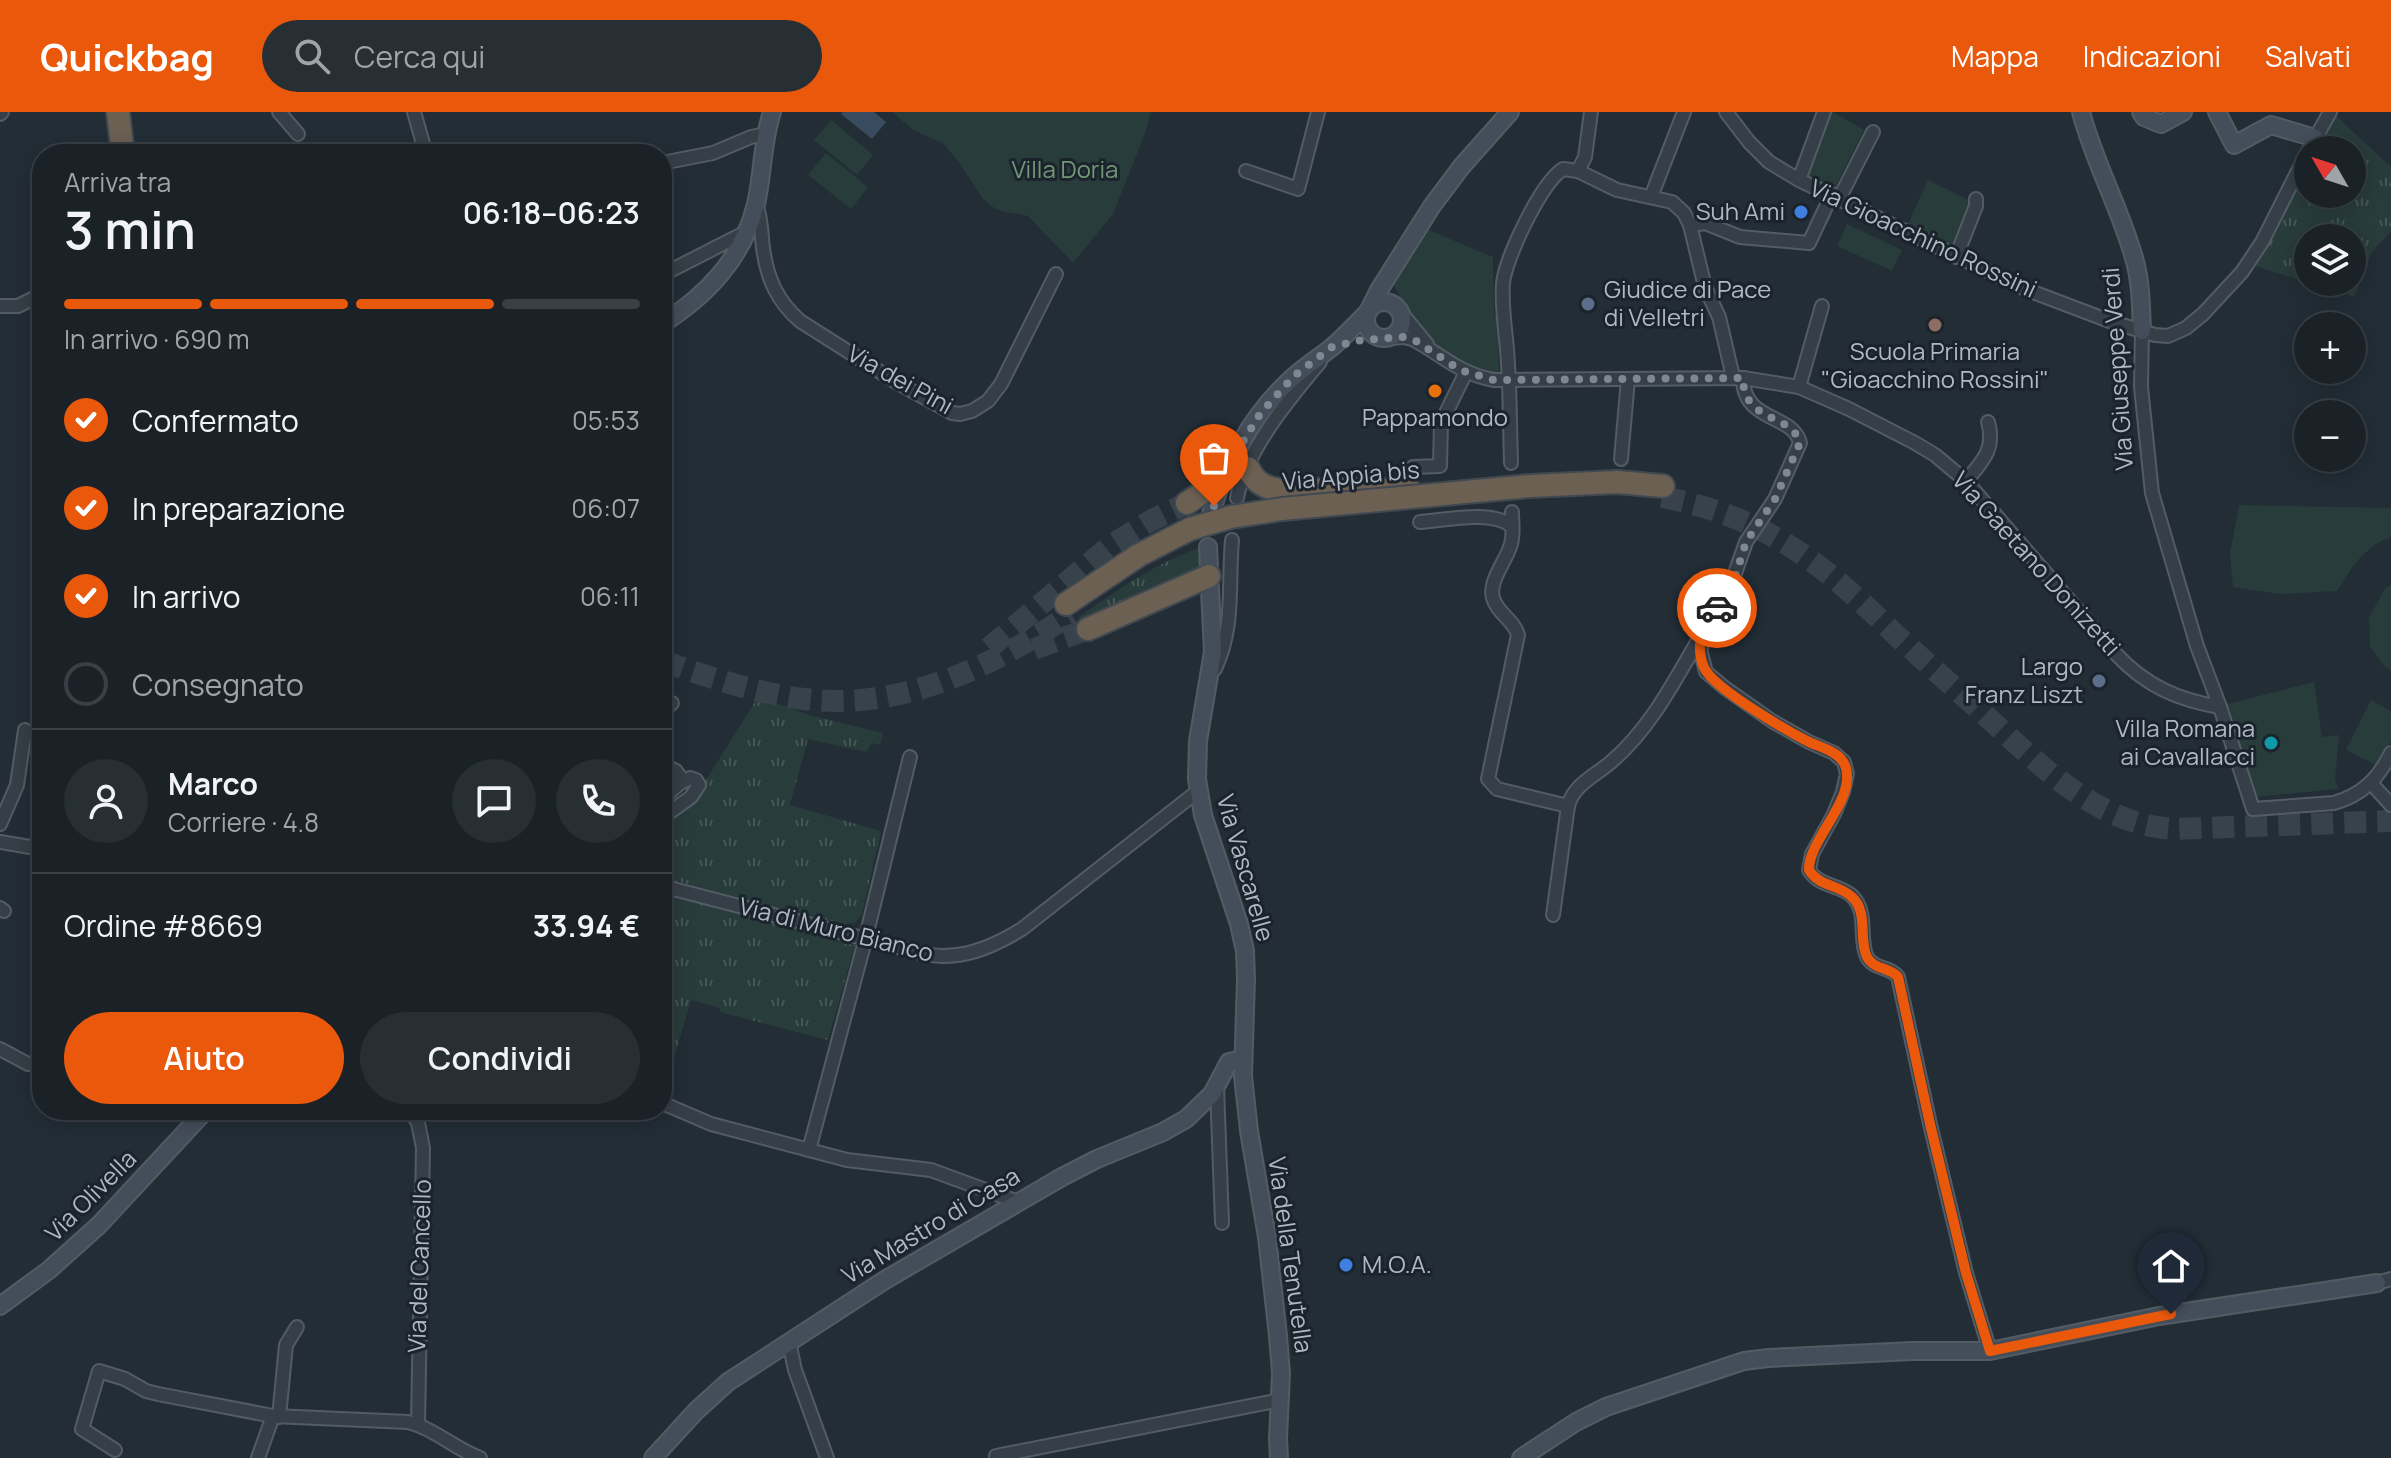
<!DOCTYPE html>
<html lang="it">
<head>
<meta charset="utf-8">
<style>
	:root { --surface:#1a2228; --page:#272f34; --text:#f1f3f6; --muted:#9fa4a8; --line:#383f45; --accent:#ea580c }
	body { margin:0; font-family:Manrope,sans-serif; background:var(--page); color:var(--text); height:100vh; display:flex; flex-direction:column; font-size:30px; white-space:nowrap }
	* { box-sizing:border-box; margin:0 }
	p { font-size:26px; color:var(--muted) }
	.icon { flex:none; width:44px; height:44px; fill:none; stroke:currentColor; stroke-width:2; stroke-linecap:round; stroke-linejoin:round }
	.map { position:relative; flex:1; overflow:hidden }
	.drawer { position:absolute; left:32px; top:32px; width:640px; height:976px; display:flex; flex-direction:column; background:var(--surface); border-radius:32px; box-shadow:0 4px 20px #0003,0 0 0 2px var(--line) }
	.drawer>* { flex:none }
	.needle { width:52px; rotate:309deg }
	.fabs { position:absolute; left:2294px; top:24px; display:grid; gap:16px }
	.fabs a { display:grid; place-items:center; width:72px; height:72px; border-radius:50%; background:var(--surface); box-shadow:0 4px 20px #0003,0 0 0 2px var(--line); font-size:40px }
	.pin { position:absolute; display:grid; place-items:center; width:68px; height:68px; color:#fff; margin:-82px -34px; border-radius:50% 50% 50% 0; rotate:-45deg; box-shadow:0 0 8px #0007 }
	.pin .icon { rotate:45deg }
	.courier { position:absolute; display:grid; place-items:center; width:80px; height:80px; margin:-40px; border:6px solid #ea580c; border-radius:50%; background:#fff; color:#222; box-shadow:0 2px 10px #0007 }
	.summary em { font-style:normal; font-weight:600 }
	.summary div { display:flex; flex-direction:column-reverse }
	.summary { display:flex; align-items:center; justify-content:space-between; height:136px; padding:0 32px }
	h1 { font-size:52px; font-weight:600; line-height:60px }
	.bar { display:grid; grid-template-columns:repeat(4,1fr); gap:12px 8px; align-content:center; height:96px; padding:0 32px }
	.bar i { height:10px; border-radius:6px; background:var(--line) }
	.bar .on { background:var(--accent) }
	.bar p { grid-column:span 4 }
	.line { display:flex; align-items:center; gap:20px; padding:0 32px; border-top:2px solid var(--line) }
	.line div { flex:1 }
	.round { display:grid; place-items:center; flex:none; width:84px; height:84px; border-radius:42px; background:var(--page) }
	ol { padding:0 32px; list-style:none }
	li { display:flex; align-items:center; gap:24px; height:88px }
	li p { margin-inline-start:auto }
	li .icon { padding:8px; border-radius:50%; background:var(--accent); color:#fff; stroke-width:4 }
	li:last-child { color:var(--muted) }
	li i { width:44px; height:44px; border:4px solid var(--line); border-radius:50% }
	.primary-button { display:flex; gap:16px; margin-top:auto; padding:16px 32px }
	.primary-button a { flex:1; height:92px; border-radius:48px; background:var(--accent); color:#fff; font-size:32px; font-weight:600; line-height:92px; text-align:center }
	.primary-button a+a { background:var(--page); color:var(--text) }
	header { display:flex; align-items:center; gap:48px; box-sizing:border-box; height:112px; padding:0 40px; background:var(--accent); color:#fff }
	header strong { font-size:38px }
	nav { display:flex; gap:44px; margin-inline-start:auto; font-size:28px }
	.search { width:560px; height:72px; background:var(--page); display:flex; align-items:center; gap:20px; box-sizing:border-box; padding:0 28px; border-radius:44px; color:var(--muted); font-size:30px }
	.map>svg:first-child { display:block }
	.grass { fill:url(#grass-tufts); fill-rule:evenodd }
	.park { fill:#283c3b }
	.water { fill:#394c5f }
	.lines { fill:none; stroke-linecap:round; stroke-linejoin:round }
	.highway-tunnel { stroke:#37424b; stroke-width:22; stroke-dasharray:22 11; stroke-linecap:butt }
	.street-casing { stroke:#535c65; stroke-width:16 }
	.secondary-casing { stroke:#535c65; stroke-width:20 }
	.highway-casing { stroke:#404952; stroke-width:26 }
	.street { stroke:#363e47; stroke-width:12 }
	.secondary { stroke:#444e5a; stroke-width:16 }
	.highway { stroke:#6c6053; stroke-width:22 }
	.highway-bridge-casing { stroke:#404952; stroke-width:26; stroke-linecap:butt }
	.highway-bridge { stroke:#6c6053; stroke-width:22 }
	.done { stroke:#7e8892; stroke-width:8; stroke-dasharray:0 14.4 }
	.route { stroke:#ea580c; stroke-width:10 }
	.shop-dot { fill:#3f7fe0; stroke:#1b232c; stroke-width:3 }
	.service-dot { fill:#5c6f8a; stroke:#1b232c; stroke-width:3 }
	.education-dot { fill:#8d6e63; stroke:#1b232c; stroke-width:3 }
	.food-dot { fill:#e8710a; stroke:#1b232c; stroke-width:3 }
	.culture-dot { fill:#0f9aa8; stroke:#1b232c; stroke-width:3 }
	.labels { text-anchor:middle; stroke-width:6; stroke-linejoin:round; paint-order:stroke }
	.park-label { font-size:24px; fill:#719776; stroke:#1b232c }
	.poi-label { font-size:24px; fill:#b0b9c3; stroke:#1b232c; text-anchor:end }
	.street-label { font-size:24px; fill:#b0b9c3; stroke:#1b232c }
</style>
</head>
<body>
<header>
<strong>Quickbag</strong>
<div class="search"><svg class="icon" aria-label="search" viewBox="0 0 24 24"><circle cx="10" cy="10" r="6"/><path d="M15 15l6 6"/></svg>Cerca qui</div>
<nav><a>Mappa</a><a>Indicazioni</a><a>Salvati</a></nav>
</header>
<div class="map">
<svg width="2391" height="1346" viewBox="0 0 2391 1346">
	<defs>
		<pattern id="grass-tufts" width="24" height="20" patternUnits="userSpaceOnUse" patternTransform="scale(2)"><rect width="24" height="20" fill="#283c3b"/><path d="M3 7l-1-3M5 7V3M7 7l1-3M15 17l-1-3M17 17v-4M19 17l1-3" fill="none" stroke="#455656"/></pattern>
	</defs>
	<rect width="100%" height="100%" fill="#222d36"/>
	<g class="grass">
		<path d="M2334,2L2391,55V119L2372,140L2354,185L2255,154L2308,52V82H2352V38H2315ZM2308,126H2352V170H2308Z"/>
		<path d="M1205,434L1203,454L1191,467L1082,511L1079,505C1119,477 1158,449 1205,434Z"/>
		<path d="M758,585L813,604L883,621L880,633L872,631L866,640L808,627L790,693L881,719L862,802L855,811L839,813L662,765V710L701,676Z"/>
		<path d="M662,780L855,833L828,928L720,900V896L691,888L662,986Z"/>
	</g>
	<g class="park">
		<path d="M892,0H1151L1146,19L1113,102L1073,151L1028,104L1001,99L991,94L983,87L960,52L944,32L913,18Z"/>
		<path d="M1827,0H1833L1864,18L1834,77L1804,64Z"/>
		<path d="M831,8L873,43L857,63L814,28Z"/>
		<path d="M826,41L868,75L851,97L808,63Z"/>
		<path d="M1928,68L1975,91L1954,138L1907,114Z"/>
		<path d="M1847,112L1902,138L1892,159L1837,134Z"/>
		<path d="M1424,116L1493,145L1494,204H1498L1499,262C1489,260 1477,260 1468,256C1440,246 1406,200 1394,173Z"/>
		<path d="M2239,393L2391,396V425C2365,434 2351,456 2337,479L2280,482L2233,475L2230,442Z"/>
		<path d="M2391,473V558L2384,554L2370,535L2369,506L2385,476Z"/>
		<path d="M2314,570L2322,625L2339,623L2335,668L2339,677L2255,685L2227,592Z"/>
		<path d="M2371,588L2391,599V629L2378,654L2346,638Z"/>
	</g>
	<path class="water" d="M843,0H874L886,10L872,27L841,2Z"/>
	<g class="lines">
		<g class="highway-tunnel">
			<path d="M1662,385C1715,395 1761,413 1806,445C1839,468 1868,496 1897,524C1926,550 1954,576 1983,601C2038,651 2097,714 2176,717L2391,709"/>
			<path d="M989,536L1110,434L1152,408L1187,391"/>
			<path d="M1034,537L1088,517"/>
			<path d="M662,549C708,565 755,581 804,587C902,599 991,555 1071,502"/>
		</g>
		<g class="street-casing">
			<g id="street">
				<path d="M279,0L298,22"/>
				<path d="M414,0L426,42"/>
				<path d="M1726,0L1749,30L1769,50L1799,68L2025,177L2112,210L2155,223L2168,224L2186,216L2203,202L2242,160L2262,130L2308,39"/>
				<path d="M0,2L2,0"/>
				<path d="M2312,32L2330,0"/>
				<path d="M662,51L713,41L751,25L766,22"/>
				<path d="M1246,59L1298,77L1318,0"/>
				<path d="M1578,59L1585,45L1591,0"/>
				<path d="M1799,68L1824,0"/>
				<path d="M1651,85L1684,0"/>
				<path d="M1840,85L1873,20"/>
				<path d="M756,92C762,108 761,121 763,136C767,166 777,189 800,209L896,270L952,301L960,302L972,299L988,289L1001,272L1056,162"/>
				<path d="M1690,113L1705,111L1740,125L1809,131L1832,82"/>
				<path d="M1956,145L1976,94V87"/>
				<path d="M662,163L746,120"/>
				<path d="M0,194H18L42,182"/>
				<path d="M1399,198L1427,232"/>
				<path d="M2142,219L2141,275L2152,381L2197,534L2220,595L2253,697L2334,691C2362,683 2378,667 2391,641"/>
				<path d="M1389,226L1404,225L1412,227C1441,242 1459,262 1494,268L1743,266L1799,275L1849,297L1915,331L1935,343L1966,369L2116,542C2146,574 2178,588 2220,595"/>
				<path d="M1743,266C1743,311 1793,301 1800,331L1775,387L1746,430L1732,470L1701,524V541L1706,560L1725,576L1772,609L1809,630L1834,641L1844,650L1847,662L1843,680L1834,702L1812,742L1809,758C1819,775 1839,772 1852,784C1869,801 1858,826 1867,845C1874,858 1890,854 1898,865L1930,1012L1966,1161L1990,1239"/>
				<path d="M1799,275L1822,194"/>
				<path d="M1621,347L1628,267"/>
				<path d="M1511,351C1510,318 1510,285 1508,252C1507,225 1501,198 1503,171C1506,145 1541,71 1563,57L1578,59L1617,78L1672,90L1684,101L1690,113L1705,175L1719,205L1733,265"/>
				<path d="M1413,355L1440,354L1441,311L1466,260"/>
				<path d="M1966,369C1982,350 1996,337 1988,310"/>
				<path d="M1237,386C1246,338 1289,287 1320,250"/>
				<path d="M1512,400C1512,410 1514,421 1511,432C1507,448 1488,469 1493,486C1497,501 1514,508 1518,523L1488,667L1497,677L1568,694"/>
				<path d="M1420,410C1447,408 1491,398 1512,414"/>
				<path d="M1215,557C1235,515 1228,472 1232,428"/>
				<path d="M662,600L672,591"/>
				<path d="M662,652L676,659L683,669"/>
				<path d="M2371,671L2391,693"/>
				<path d="M662,687L679,672L690,666L696,668L699,673L691,685L662,706"/>
				<path d="M0,712L17,673L25,618"/>
				<path d="M0,730L42,737"/>
				<path d="M662,774L924,842C960,849 991,836 1022,817L1198,679"/>
				<path d="M0,796L4,799"/>
				<path d="M1553,803L1568,694C1574,672 1595,664 1611,650C1650,617 1673,571 1699,527"/>
				<path d="M0,937L28,952"/>
				<path d="M1217,975L1222,1111"/>
				<path d="M662,991L711,1012L847,1048L931,1058L1018,1090"/>
				<path d="M178,998L195,1010"/>
				<path d="M410,998L418,1011L423,1036L418,1312"/>
				<path d="M809,1038L865,829L910,645"/>
				<path d="M2377,1171L2391,1167"/>
				<path d="M789,1230L795,1258L827,1346"/>
				<path d="M279,1305L286,1233L297,1215"/>
				<path d="M115,1338L82,1317L99,1259L125,1267L146,1279L158,1282L273,1304L408,1310C435,1317 455,1337 480,1346"/>
				<path d="M996,1344L1280,1288"/>
				<path d="M258,1346L273,1304"/>
			</g>
		</g>
		<g class="secondary-casing">
			<g id="secondary">
				<path d="M2081,0C2094,50 2120,96 2134,146C2141,169 2141,195 2142,219"/>
				<path d="M2141,0L2144,5L2161,12L2183,0"/>
				<path d="M2217,0L2234,33L2271,13L2315,26"/>
				<circle cx="1384" cy="208" r="18"/>
				<path d="M1370,196L1379,178L1432,94L1462,54L1510,0"/>
				<path d="M662,212C707,183 743,146 756,92C763,62 762,30 772,0"/>
				<path d="M1211,402C1224,354 1251,305 1288,270C1301,257 1317,247 1331,236C1344,225 1355,213 1367,201"/>
				<path d="M1208,435L1213,540L1198,629L1197,667L1203,703L1239,812L1245,839L1246,867L1243,964L1249,1019L1267,1125L1278,1224L1281,1261L1278,1326L1279,1346"/>
				<path d="M0,1194L49,1158L99,1113L206,998"/>
				<path d="M653,1346L696,1299L728,1270L885,1168L1062,1065L1097,1047L1163,1020L1186,1007L1212,982L1229,950L1243,947"/>
				<path d="M1521,1346L1576,1310L1606,1295L1744,1249L1769,1246L1912,1239H1990L2159,1204L2377,1171"/>
			</g>
		</g>
		<g class="highway-casing">
			<g id="highway">
				<path d="M118,0L123,42"/>
				<path d="M1248,356C1255,370 1264,376 1280,378H1409"/>
				<path d="M1530,374L1617,370L1663,374"/>
				<path d="M1187,391L1224,366"/>
				<path d="M1066,492L1139,443L1190,417"/>
				<path d="M1088,517L1209,464"/>
			</g>
		</g>
		<use href="#street" class="street"/>
		<use href="#secondary" class="secondary"/>
		<use href="#highway" class="highway"/>
		<g class="highway-bridge-casing">
			<path id="highway-bridge" d="M1190,417L1231,405L1282,397L1530,374"/>
		</g>
		<use href="#highway-bridge" class="highway-bridge"/>
	</g>
	<g class="lines">
		<path class="done" d="M1214,394L1236,341L1260,302L1294,264L1332,235L1362,228L1404,225L1416,229L1460,258L1494,268L1743,266C1743,311 1792,301 1800,331L1775,387L1746,430L1735,465L1717,496"/>
		<path class="route" d="M1717,496C1712,505 1705,514 1702,523C1698,533 1700,550 1706,559C1719,579 1784,617 1807,629C1821,636 1841,639 1846,656C1855,689 1808,728 1809,758C1819,775 1839,772 1852,785C1869,801 1858,827 1867,845C1874,858 1890,855 1898,865L1930,1012L1966,1161L1990,1239L2171,1202"/>
	</g>
	<g class="shop-dot">
		<circle cx="1801" cy="100" r="8"/>
		<circle cx="1346" cy="1153" r="8"/>
	</g>
	<g class="service-dot">
		<circle cx="1588" cy="192" r="8"/>
		<circle cx="2099" cy="569" r="8"/>
	</g>
	<circle class="education-dot" cx="1935" cy="213" r="8"/>
	<circle class="food-dot" cx="1435" cy="279" r="8"/>
	<circle class="culture-dot" cx="2271" cy="631" r="8"/>
	<g class="labels">
		<g class="park-label">
			<text x="1065" y="66">Villa Doria</text>
		</g>
		<g class="poi-label">
			<text x="1785" y="108">Suh Ami</text>
			<text x="1604" y="186" text-anchor="start">Giudice di Pace<tspan x="1604" dy="28">di Velletri</tspan></text>
			<text x="1935" y="248" text-anchor="middle">Scuola Primaria<tspan x="1935" dy="28">"Gioacchino Rossini"</tspan></text>
			<text x="1435" y="314" text-anchor="middle">Pappamondo</text>
			<text x="2083" y="563">Largo<tspan x="2083" dy="28">Franz Liszt</tspan></text>
			<text x="2255" y="625">Villa Romana<tspan x="2255" dy="28">ai Cavallacci</tspan></text>
			<text x="1362" y="1161" text-anchor="start">M.O.A.</text>
		</g>
		<g class="street-label">
			<text transform="translate(1923 127) rotate(25)" y="8">Via Gioacchino Rossini</text>
			<text transform="translate(2118 257) rotate(-94)" y="8">Via Giuseppe Verdi</text>
			<text transform="translate(900 268) rotate(29)" y="8">Via dei Pini</text>
			<text transform="translate(1351 364) rotate(-5)" y="8">Via Appia bis</text>
			<text transform="translate(2036 452) rotate(48)" y="8">Via Gaetano Donizetti</text>
			<text transform="translate(1245 756) rotate(74)" y="8">Via Vascarelle</text>
			<text transform="translate(836 818) rotate(14)" y="8">Via di Muro Bianco</text>
			<text transform="translate(91 1084) rotate(-45)" y="8">Via Olivella</text>
			<text transform="translate(931 1114) rotate(-31)" y="8">Via Mastro di Casa</text>
			<text transform="translate(1290 1143) rotate(82)" y="8">Via della Tenutella</text>
			<text transform="translate(420 1154) rotate(-88)" y="8">Via del Cancello</text>
		</g>
	</g>
</svg>
<div class="fabs">
<a><svg class="needle" viewBox="-14 -14 28 28"><path d="M0-13l5 13h-10z" fill="#e53935"/><path d="M0 13l5-13h-10z" fill="#9fa4a8"/></svg></a>
<a><svg class="icon" aria-label="layers" viewBox="0 0 24 24"><path d="M12 4l9 5-9 5-9-5zM3 14l9 5 9-5"/></svg></a>
<a>+</a>
<a>−</a>
</div>
<div class="pin" style="left:1214px;top:394px;background:#ea580c"><svg class="icon" aria-label="bag" viewBox="0 0 24 24"><path d="M5 8h14l-1 12H6zM9 8a3 3 0 0 1 6 0"/></svg></div>
<div class="pin" style="left:2171px;top:1202px;background:#1f2937"><svg class="icon" aria-label="home" viewBox="0 0 24 24"><path d="M3 11l9-7 9 7M6 9v11h12V9"/></svg></div>
<div class="courier" style="left:1717px;top:496px"><svg class="icon" aria-label="car" viewBox="0 0 24 24"><path d="M5 17H2v-5l4-1 3-4h7l3 4 3 1v5h-3M9 17h6M6 11h13"/><circle cx="7" cy="17" r="2"/><circle cx="17" cy="17" r="2"/></svg></div>
<section class="drawer">
<div class="summary"><div><h1>3 min</h1><p>Arriva tra</p></div><em>06:18–06:23</em></div>
<div class="bar"><i class="on"></i><i class="on"></i><i class="on"></i><i></i><p>In arrivo · 690 m</p></div>
<ol>
<li><svg class="icon" aria-label="check" viewBox="0 0 24 24"><path d="M5 12l5 5 9-10"/></svg>Confermato<p>05:53</p></li>
<li><svg class="icon" aria-label="check" viewBox="0 0 24 24"><path d="M5 12l5 5 9-10"/></svg>In preparazione<p>06:07</p></li>
<li><svg class="icon" aria-label="check" viewBox="0 0 24 24"><path d="M5 12l5 5 9-10"/></svg>In arrivo<p>06:11</p></li>
<li><i></i>Consegnato</li>
</ol>
<div class="line" style="height:144px"><a class="round"><svg class="icon" aria-label="person" viewBox="0 0 24 24"><circle cx="12" cy="8" r="4"/><path d="M4 21q1-7 8-7t8 7"/></svg></a><div><b>Marco</b><p>Corriere · 4.8</p></div><a class="round"><svg class="icon" aria-label="chat" viewBox="0 0 24 24"><path d="M4 5h16v11H9l-5 4z"/></svg></a><a class="round"><svg class="icon" aria-label="phone" viewBox="0 0 24 24"><path d="M5 4h4l2 5-3 2q2 4 5 5l2-3 5 2v4C11 20 4 13 5 4z"/></svg></a></div>
<div class="line" style="height:104px"><div>Ordine #8669</div><b>33.94 €</b></div>
<div class="primary-button"><a>Aiuto</a><a>Condividi</a></div>
</section>
</div>
</body>
</html>
